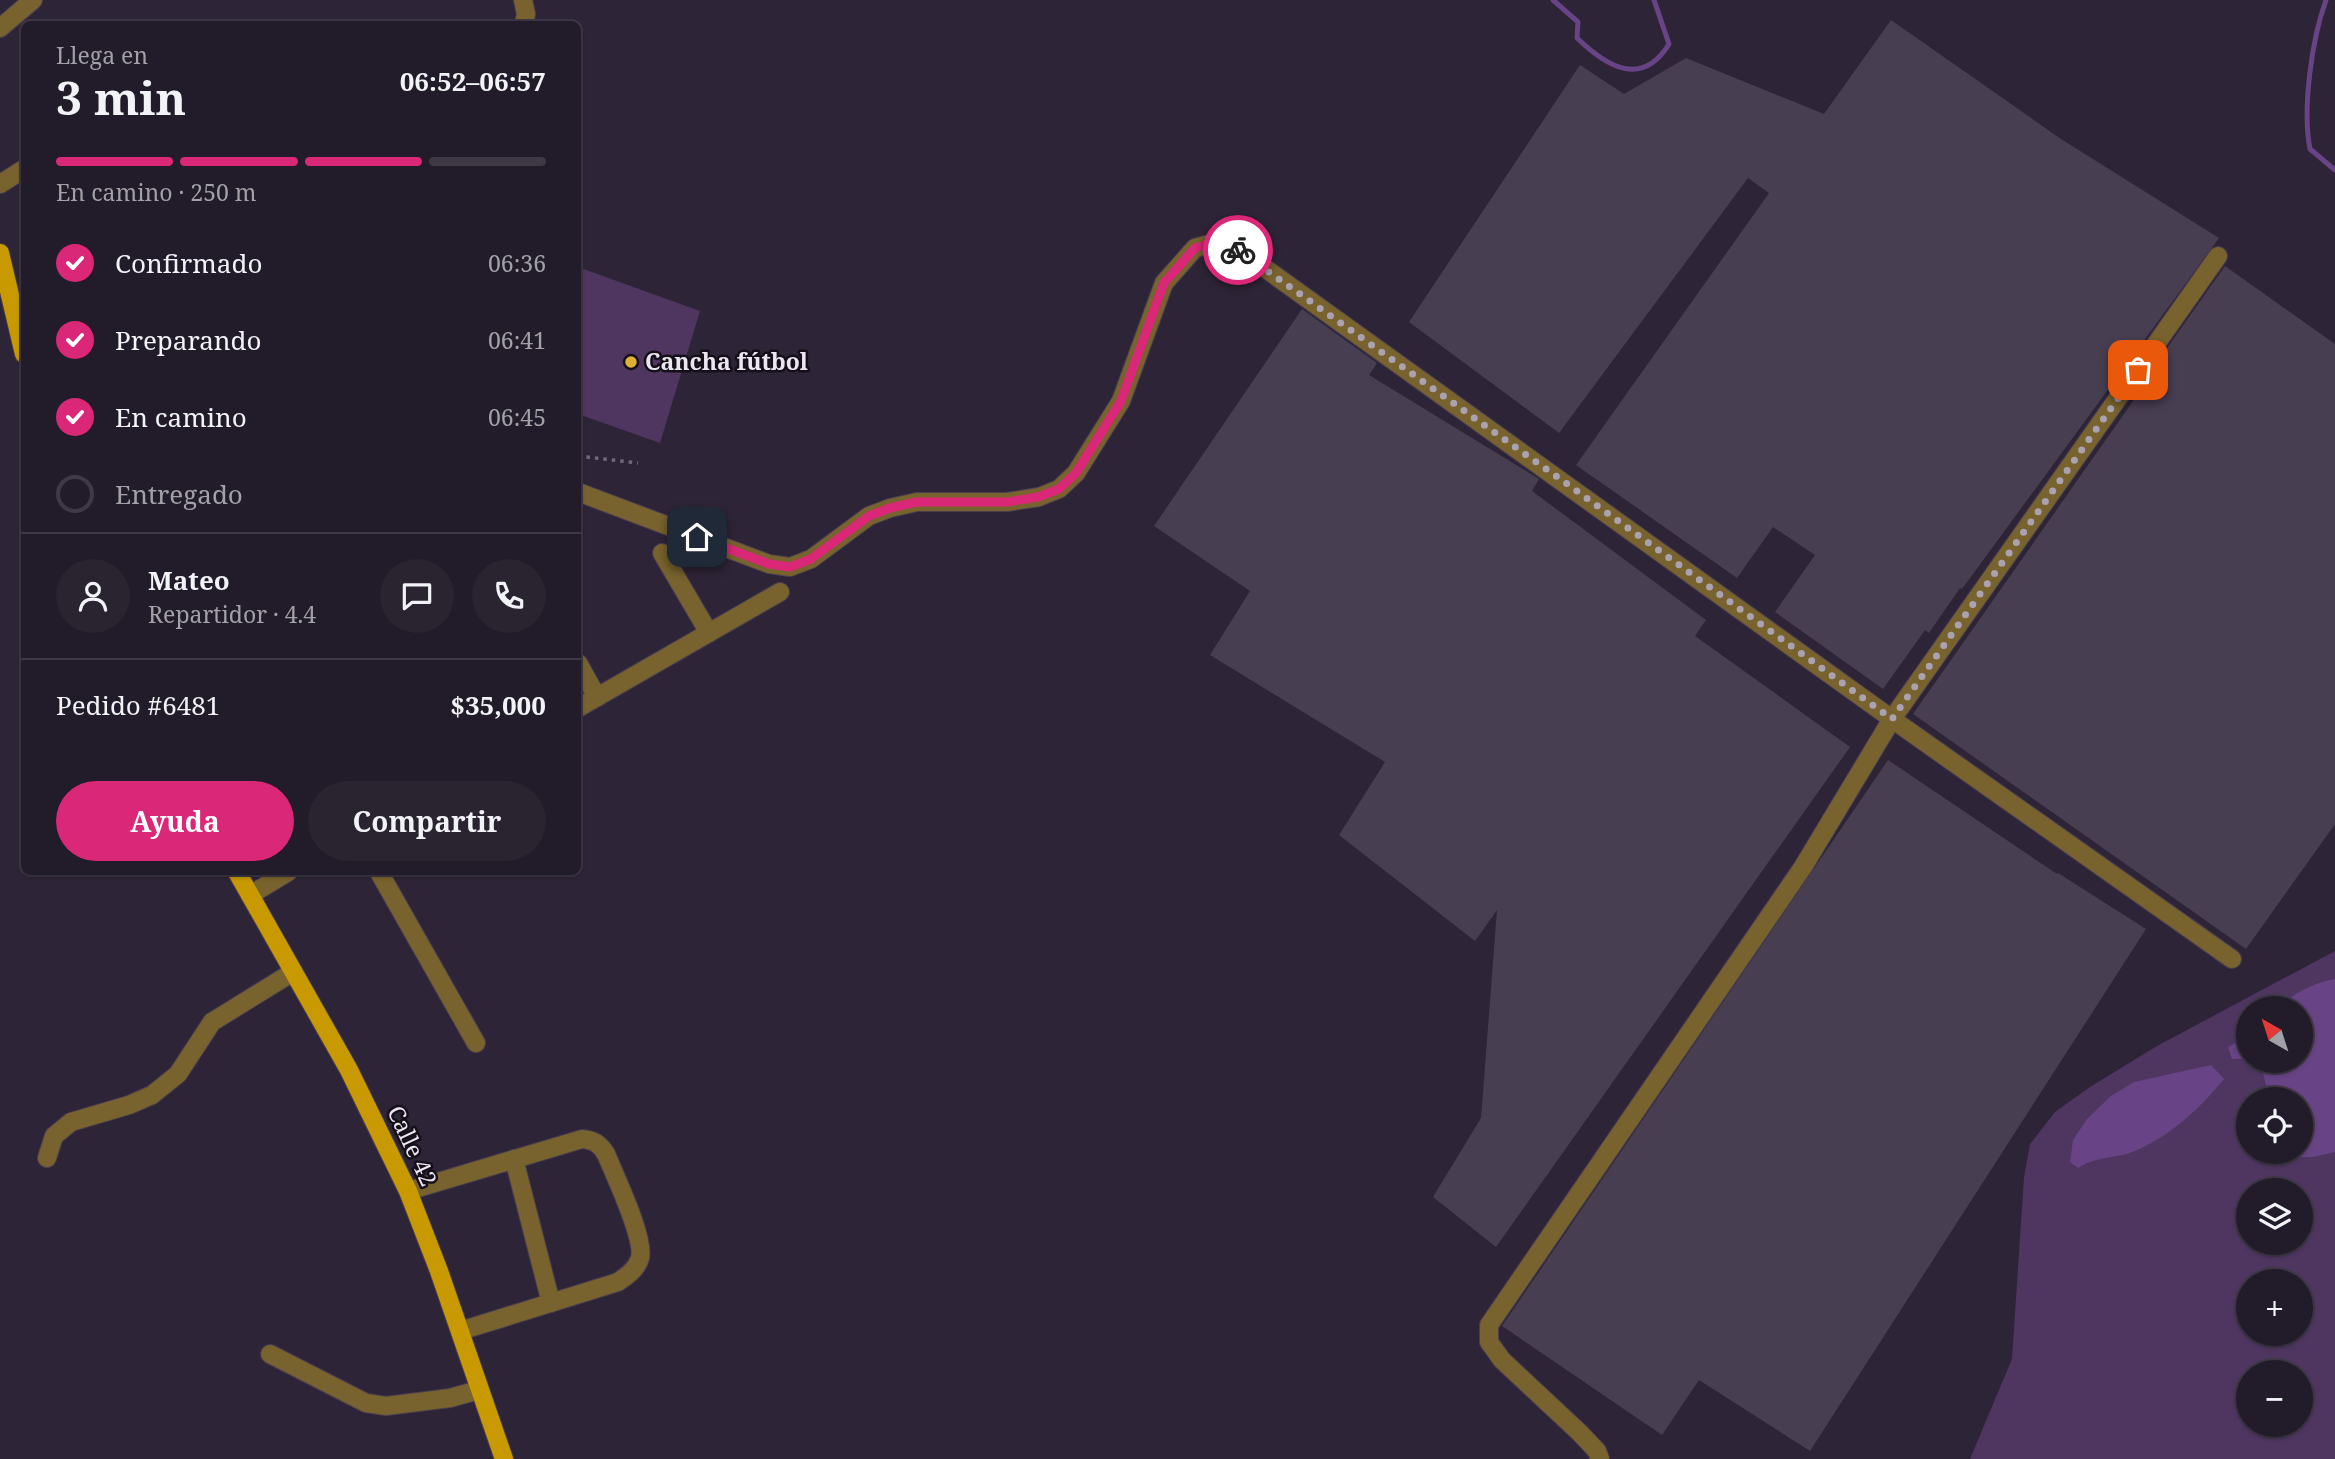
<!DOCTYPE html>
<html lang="es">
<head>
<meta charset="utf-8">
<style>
	:root { --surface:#221b29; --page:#2a2431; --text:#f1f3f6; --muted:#a2a1a8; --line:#3f3946; --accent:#db2777 }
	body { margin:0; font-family:"Noto Serif",serif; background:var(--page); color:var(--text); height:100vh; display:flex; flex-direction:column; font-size:26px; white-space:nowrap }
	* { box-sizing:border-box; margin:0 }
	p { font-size:23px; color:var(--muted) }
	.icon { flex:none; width:38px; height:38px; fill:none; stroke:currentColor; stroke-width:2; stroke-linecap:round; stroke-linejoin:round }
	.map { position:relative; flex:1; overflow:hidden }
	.details { position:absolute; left:21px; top:21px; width:560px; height:854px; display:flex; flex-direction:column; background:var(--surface); border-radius:10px; box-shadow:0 2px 5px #0004,0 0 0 2px var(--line) }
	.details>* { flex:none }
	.needle { width:46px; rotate:321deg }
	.fabs { position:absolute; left:2236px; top:996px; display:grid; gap:14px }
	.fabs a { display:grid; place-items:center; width:77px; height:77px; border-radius:50%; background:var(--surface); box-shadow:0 2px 5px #0004,0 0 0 2px var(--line); font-size:35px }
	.pin { position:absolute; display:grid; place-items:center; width:60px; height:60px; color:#fff; margin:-30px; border-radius:14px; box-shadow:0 4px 10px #0006 }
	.courier { position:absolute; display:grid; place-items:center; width:70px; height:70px; margin:-35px; border:5px solid #db2777; border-radius:50%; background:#fff; color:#222; box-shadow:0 2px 9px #0007 }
	.overview em { font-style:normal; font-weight:700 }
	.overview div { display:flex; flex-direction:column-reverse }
	.overview { display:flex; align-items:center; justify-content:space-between; height:119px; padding:0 35px }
	h1 { font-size:46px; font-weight:700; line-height:52px }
	.bar { display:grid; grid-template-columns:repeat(4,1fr); gap:10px 7px; align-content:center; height:84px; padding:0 35px }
	.bar i { height:9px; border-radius:5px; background:var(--line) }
	.bar .on { background:var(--accent) }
	.bar p { grid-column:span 4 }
	.line { display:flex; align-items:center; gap:18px; padding:0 35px; border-top:2px solid var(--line) }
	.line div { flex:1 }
	.round { display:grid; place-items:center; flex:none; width:74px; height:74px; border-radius:37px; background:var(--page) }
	ol { padding:0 35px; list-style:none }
	li { display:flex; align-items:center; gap:21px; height:77px }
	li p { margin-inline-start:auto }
	li .icon { padding:7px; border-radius:50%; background:var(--accent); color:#fff; stroke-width:4 }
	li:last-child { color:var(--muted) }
	li i { width:38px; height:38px; border:4px solid var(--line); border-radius:50% }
	.cta { display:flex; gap:14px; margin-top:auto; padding:14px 35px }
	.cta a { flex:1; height:80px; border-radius:42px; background:var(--accent); color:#fff; font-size:28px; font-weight:700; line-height:80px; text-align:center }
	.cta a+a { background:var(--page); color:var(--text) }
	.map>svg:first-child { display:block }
	.green { fill:#4e3661; fill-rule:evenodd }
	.water { fill:#684385 }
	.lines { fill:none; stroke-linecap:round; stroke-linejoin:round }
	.stream { stroke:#684385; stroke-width:5 }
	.building { fill:#483e52 }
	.minor-casing { stroke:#493f51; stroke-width:20 }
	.major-casing { stroke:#493f51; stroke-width:20 }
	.path { stroke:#716979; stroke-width:3.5; stroke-dasharray:3.5 5; stroke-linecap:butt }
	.minor { stroke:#78622d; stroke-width:18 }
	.major { stroke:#c89901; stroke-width:18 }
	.done { stroke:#aaa2b1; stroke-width:7; stroke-dasharray:0 12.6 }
	.route { stroke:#db2777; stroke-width:9 }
	.poi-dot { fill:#dfb034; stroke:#140f18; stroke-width:2.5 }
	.labels { text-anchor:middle; stroke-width:5; stroke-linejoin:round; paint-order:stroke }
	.poi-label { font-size:23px; font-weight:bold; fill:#ece6f2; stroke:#140f18; text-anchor:start }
	.street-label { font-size:23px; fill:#ece6f2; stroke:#140f18 }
</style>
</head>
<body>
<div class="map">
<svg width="2335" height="1459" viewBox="0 0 2335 1459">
	<rect width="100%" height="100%" fill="#2e2437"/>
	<g class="green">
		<path d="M578,267L700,311L660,443L578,414Z"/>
		<path d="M2335,951V1459H1970L2012,1359L2024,1177L2030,1144L2055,1112L2090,1087L2157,1046ZM2249,1008H2301V1060H2249ZM2249,1099H2301V1152H2249ZM2249,1190H2301V1242H2249ZM2249,1281H2301V1334H2249ZM2249,1372H2301V1424H2249Z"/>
	</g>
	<g class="water">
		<path d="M2335,979V1152L2313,1157H2293L2295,1152H2301V1099H2270L2260,1063L2254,1061L2301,1060V1008H2280C2292,993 2316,982 2335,979Z"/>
		<path d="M2249,1035V1059H2232L2228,1047Z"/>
		<path d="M2211,1065L2224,1079C2199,1109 2172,1135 2135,1151C2116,1159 2099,1155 2078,1168L2070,1162L2073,1140L2087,1119L2111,1096L2134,1082Z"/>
	</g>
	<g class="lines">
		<g class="stream">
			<path d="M1553,0L1578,22L1577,38C1607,67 1642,88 1669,44L1654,0"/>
			<path d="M2326,0C2312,39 2302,108 2310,149L2335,170"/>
		</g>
	</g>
	<g class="building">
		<path d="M1891,20L2061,139L2219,238L1962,589L1960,588L1929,633L1925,630L1883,689L1775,612L1815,555L1773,527L1737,578L1576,465L1769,193L1748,178L1559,433L1409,322L1580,65L1624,94L1686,58L1824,114Z"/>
		<path d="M2225,266L2335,344V824L2246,949L1913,714L2157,367L2155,365Z"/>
		<path d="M1302,309L1377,363L1369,375L1539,479L1532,491L1706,620L1695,636L1850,747L1496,1247L1433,1197L1481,1118L1497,910L1475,941L1339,835L1385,762L1210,655L1250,591L1154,526Z"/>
		<path d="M1888,760L2057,874L2058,873L2146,929L1810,1451L1699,1380L1662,1435L1502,1326Z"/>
	</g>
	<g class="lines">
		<g class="minor-casing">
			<g id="minor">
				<path d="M523,0L526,14L524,24"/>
				<path d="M0,28L33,0"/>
				<path d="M0,184L24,169"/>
				<path d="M578,492L769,564L790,567L811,559L869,516L890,508L917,502H1007L1039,497L1059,489L1076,473L1121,401L1164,283L1195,248L1217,242L1241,251L1892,719L2232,959"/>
				<path d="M662,553L709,633"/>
				<path d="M578,663L597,697"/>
				<path d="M578,708L780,592"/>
				<path d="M379,872L476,1043"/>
				<path d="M250,895L288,872"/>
				<path d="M47,1158L54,1136L71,1122L129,1105L152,1095L178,1074L212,1022L293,972"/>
				<path d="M514,1159L551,1303"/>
				<path d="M408,1191L582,1139C594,1140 600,1144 606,1154C615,1176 645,1238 640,1258C637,1269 627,1276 618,1282L460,1331"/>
				<path d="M270,1354L366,1403L386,1406L450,1398L479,1390"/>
				<path d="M1600,1459L1597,1451L1580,1433L1502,1360L1489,1342V1325L1803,867L1892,719L2218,256"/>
			</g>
		</g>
		<g class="major-casing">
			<g id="major">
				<path d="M0,253L24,354"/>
				<path d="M237,872L349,1070L408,1191L439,1271L504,1459"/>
			</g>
		</g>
		<path class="path" d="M578,456L638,463"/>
		<use href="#minor" class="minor"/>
		<use href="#major" class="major"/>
	</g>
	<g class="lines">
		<path class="done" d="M1238,250L1563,481L1892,719L2138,370"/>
		<path class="route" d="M697,537L769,564L790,567L811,559L869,516L890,508L917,502H1007L1038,497L1059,489L1076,473L1121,401L1164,283L1195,248L1217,242L1238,250"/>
	</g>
	<circle class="poi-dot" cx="631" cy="362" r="7"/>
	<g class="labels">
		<g class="poi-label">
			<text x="645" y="370">Cancha fútbol</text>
		</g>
		<g class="street-label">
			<text transform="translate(412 1146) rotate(65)" y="8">Calle 42</text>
		</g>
	</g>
</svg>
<div class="fabs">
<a><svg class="needle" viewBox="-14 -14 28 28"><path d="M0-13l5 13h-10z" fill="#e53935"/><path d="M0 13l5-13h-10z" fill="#a2a1a8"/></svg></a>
<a><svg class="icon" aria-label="locate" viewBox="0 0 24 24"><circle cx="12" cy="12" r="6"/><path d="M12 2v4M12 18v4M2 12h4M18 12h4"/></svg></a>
<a><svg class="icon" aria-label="layers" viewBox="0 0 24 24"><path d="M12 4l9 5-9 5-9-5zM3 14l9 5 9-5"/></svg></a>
<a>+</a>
<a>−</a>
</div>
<div class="pin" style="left:2138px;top:370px;background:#ea580c"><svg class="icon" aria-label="bag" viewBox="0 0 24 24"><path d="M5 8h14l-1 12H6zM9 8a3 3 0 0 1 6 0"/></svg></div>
<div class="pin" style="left:697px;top:537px;background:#1f2937"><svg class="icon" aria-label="home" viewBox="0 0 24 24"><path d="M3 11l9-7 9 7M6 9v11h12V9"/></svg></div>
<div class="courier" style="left:1238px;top:250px"><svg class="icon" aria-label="bike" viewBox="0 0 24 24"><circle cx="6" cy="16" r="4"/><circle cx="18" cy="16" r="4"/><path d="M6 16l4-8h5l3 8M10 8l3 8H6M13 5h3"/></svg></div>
<section class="details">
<div class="overview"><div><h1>3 min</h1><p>Llega en</p></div><em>06:52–06:57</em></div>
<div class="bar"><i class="on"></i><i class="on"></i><i class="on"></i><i></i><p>En camino · 250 m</p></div>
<ol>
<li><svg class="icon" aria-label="check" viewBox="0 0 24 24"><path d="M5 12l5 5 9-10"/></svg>Confirmado<p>06:36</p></li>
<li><svg class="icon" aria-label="check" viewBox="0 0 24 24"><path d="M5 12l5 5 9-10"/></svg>Preparando<p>06:41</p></li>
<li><svg class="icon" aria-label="check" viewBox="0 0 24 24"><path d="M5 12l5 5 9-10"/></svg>En camino<p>06:45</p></li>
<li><i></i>Entregado</li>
</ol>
<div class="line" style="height:126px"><a class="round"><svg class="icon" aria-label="person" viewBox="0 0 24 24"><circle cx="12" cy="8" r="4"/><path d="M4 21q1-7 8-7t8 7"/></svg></a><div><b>Mateo</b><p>Repartidor · 4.4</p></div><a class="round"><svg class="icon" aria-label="chat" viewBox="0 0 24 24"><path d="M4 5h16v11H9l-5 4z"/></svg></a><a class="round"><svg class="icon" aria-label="phone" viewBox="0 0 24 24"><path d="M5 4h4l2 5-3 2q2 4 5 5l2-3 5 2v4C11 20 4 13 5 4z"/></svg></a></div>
<div class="line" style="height:91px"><div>Pedido #6481</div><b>$35,000</b></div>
<div class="cta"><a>Ayuda</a><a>Compartir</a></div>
</section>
</div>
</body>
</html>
